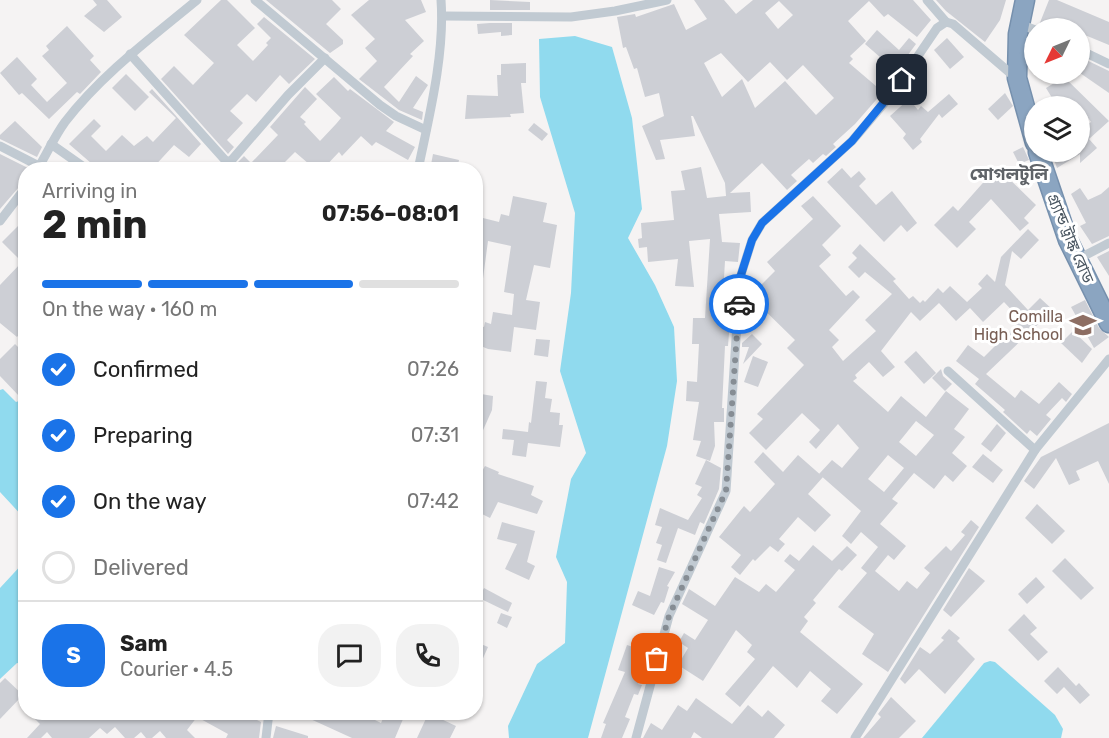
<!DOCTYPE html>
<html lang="en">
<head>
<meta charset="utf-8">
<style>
	:root { --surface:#fff; --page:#f2f2f2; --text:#222; --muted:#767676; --line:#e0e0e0; --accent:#1a73e8 }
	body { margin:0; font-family:Rubik,"Noto Sans Bengali",sans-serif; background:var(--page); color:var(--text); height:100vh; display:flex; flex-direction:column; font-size:22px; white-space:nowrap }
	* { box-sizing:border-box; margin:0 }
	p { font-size:20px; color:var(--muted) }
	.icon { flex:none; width:33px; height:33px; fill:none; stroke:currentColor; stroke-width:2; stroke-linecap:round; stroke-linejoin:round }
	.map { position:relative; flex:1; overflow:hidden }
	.details { position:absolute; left:18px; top:162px; width:465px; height:558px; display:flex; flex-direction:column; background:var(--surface); border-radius:24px; box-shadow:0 2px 4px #0004 }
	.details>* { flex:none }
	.needle { width:39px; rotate:227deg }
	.controls { position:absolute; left:1024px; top:18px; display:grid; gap:12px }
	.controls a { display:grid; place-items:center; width:66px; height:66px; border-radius:50%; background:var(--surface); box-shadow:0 2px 4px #0004; font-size:30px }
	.pin { position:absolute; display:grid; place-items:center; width:51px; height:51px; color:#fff; margin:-26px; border-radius:12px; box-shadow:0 3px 9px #0006 }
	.courier { position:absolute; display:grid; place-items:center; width:60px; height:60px; margin:-30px; border:4px solid #1a73e8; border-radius:50%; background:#fff; color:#222; box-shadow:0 2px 8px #0007 }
	.overview em { font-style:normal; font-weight:700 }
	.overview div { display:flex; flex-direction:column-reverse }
	.overview { display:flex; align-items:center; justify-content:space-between; height:102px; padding:0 24px }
	h1 { font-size:39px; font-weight:700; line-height:45px }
	.bar { display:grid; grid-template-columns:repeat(4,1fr); gap:9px 6px; align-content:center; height:72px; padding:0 24px }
	.bar i { height:8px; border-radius:4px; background:var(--line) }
	.bar .selected { background:var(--accent) }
	.bar p { grid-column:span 4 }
	.line { display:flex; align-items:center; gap:15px; padding:0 24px; border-top:2px solid var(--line) }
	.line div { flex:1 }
	.round { display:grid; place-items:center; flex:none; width:63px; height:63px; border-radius:24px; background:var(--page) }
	ol { padding:0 24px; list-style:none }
	li { display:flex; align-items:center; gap:18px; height:66px }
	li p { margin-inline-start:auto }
	li .icon { padding:6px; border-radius:50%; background:var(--accent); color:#fff; stroke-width:4 }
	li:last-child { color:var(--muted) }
	li i { width:33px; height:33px; border:3px solid var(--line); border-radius:50% }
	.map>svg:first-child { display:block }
	.water { fill:#90daee }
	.building { fill:#cdcfd5; fill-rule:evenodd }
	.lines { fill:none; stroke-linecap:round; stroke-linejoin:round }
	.highway-casing { stroke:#7690ad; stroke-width:21 }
	.street { stroke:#c1cad2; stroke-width:9 }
	.highway { stroke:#8ba5c1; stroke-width:18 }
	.done { stroke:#868d94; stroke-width:6; stroke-dasharray:0 10.8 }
	.route { stroke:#1a73e8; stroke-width:8 }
	.labels { text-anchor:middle; stroke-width:6; stroke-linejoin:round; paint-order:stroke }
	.street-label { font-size:16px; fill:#4a5661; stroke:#fff }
	.education-label { font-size:16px; fill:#785e54; stroke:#fff; text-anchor:end }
	.neighbourhood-label { font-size:18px; font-weight:bold; fill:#5f6368; stroke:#fff }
</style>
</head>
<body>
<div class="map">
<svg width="1109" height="738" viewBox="0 0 1109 738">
	<rect width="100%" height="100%" fill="#f5f3f3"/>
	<g class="water">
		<path d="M575,36L612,47L632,118L642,209L628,238L655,285L674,327L677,381L667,446L588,738H509L508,726L537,664L565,643L567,582L556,557L571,479L586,453L560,371L571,293L575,213L540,97L539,39Z"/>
		<path d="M3,389L16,402L25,399V519L0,492V390Z"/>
		<path d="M25,561V664L17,663L0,679V588Z"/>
		<path d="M990,661L995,662L1055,715L1063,729L1061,738H922L984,663Z"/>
	</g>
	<g class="building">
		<path d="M93,0H107L122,17L104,32L84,16L97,5Z"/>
		<path d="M221,0H227L255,28L237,45L253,61L268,45L266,43L271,38L257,24L264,17L315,59L289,84L280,75L256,102L247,94L230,111L243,123L227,140L234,147L228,154L161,79L174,66L193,85L214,63L184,35Z"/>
		<path d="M266,0H332L341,9L326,24L343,40V44L330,53Z"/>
		<path d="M369,0H421L426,12L405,20L424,41L410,54L413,56L384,87L399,102L416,76L428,85L413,108L423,112L422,120L399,110L359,79L377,61L365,48L375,39L351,15Z"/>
		<path d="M490,0L530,2V10H490Z"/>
		<path d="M694,0H724L736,14L753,0H913L931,20L917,37L888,14L884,17L869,1L848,21L866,41L850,56L853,59L849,63L883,92L855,124L833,144L836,147L826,156L823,154L813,163L809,159L791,175L797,181L787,190L762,163L730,193L750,192L751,212L719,214L722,242L740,243L738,262L725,261L723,295H732L728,346H725L722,408H724V422H714L715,446L710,461L696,456L701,441L693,440L699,402L686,401L687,381L697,382L699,344H692L693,318H705L710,239L689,241L694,287L675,286L678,259L648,262L647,247L639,248L638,239L642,238L641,223L674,220L671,191L685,190L681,171L701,167L707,198L726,196L725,183L693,116H691L695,136L660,140L665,159L656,160L642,126L664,116L659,93L645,97L637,68L634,69L626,47L623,48L617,17L635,14L636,17L674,4L686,30L707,19ZM779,1L793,15L778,29L765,13ZM721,53L748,82L770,62L787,80L803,65L834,98L816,115L785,81L755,108L742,79L722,97L704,63Z"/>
		<path d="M936,0H1006L1000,20L985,42L946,11Z"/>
		<path d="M1049,0H1057L1109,22V45L1080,33V28H1069L1057,24L1062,28L1041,27L1039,25Z"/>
		<path d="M490,23H512V35L501,36V32L478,34L477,24Z"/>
		<path d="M67,26L94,56L90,60L101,72L80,94L77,92L49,119L22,93L19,95L0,73L17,57L37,79L31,85L47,102L67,83L42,56L49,50L46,46Z"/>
		<path d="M877,30L899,50L909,38L916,44L896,71L865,44Z"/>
		<path d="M947,38L964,57L950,69L934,50Z"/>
		<path d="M1080,57L1109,71V93L1080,73Z"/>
		<path d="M526,63V83H521L524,113L510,114L511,117L465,119L467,95L498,96L497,75H501V64Z"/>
		<path d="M126,74L149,97L135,111L112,88Z"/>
		<path d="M334,77L348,91L350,89L394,122L386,131L415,147L408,160L376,142L372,146L361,136L342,156L339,152L322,170H316L295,152L277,170H259L252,162L278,135L270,127L305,87L317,99L300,117L306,122L304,124L320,141L336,124L341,118L316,94Z"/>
		<path d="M1064,77L1109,121L1089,139L1097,148L1080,163V154L1057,168L1053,157L1062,152H1080V129L1091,122L1080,106H1057L1046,88Z"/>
		<path d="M152,89L201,144L189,157L174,145L151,170H99L69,144L94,119L101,126L91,136L106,151L122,135L134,146L147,136L153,142L176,118L149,92Z"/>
		<path d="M1005,93L1013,106L998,120L988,109Z"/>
		<path d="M949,94L958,104L942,118L939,114L920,139L922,142L913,150L903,138L906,134L890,116L909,99L918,110L921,106L928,112Z"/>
		<path d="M15,121L42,147L37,157L0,139V135Z"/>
		<path d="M534,123L548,134L542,141L528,130Z"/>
		<path d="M1023,147L1029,160L1019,164L1013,152Z"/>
		<path d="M0,154L30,169L26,170L25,180L0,209Z"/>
		<path d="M433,154L459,160L457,170H430Z"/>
		<path d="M244,156L251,163L245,170H210L218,162L232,168Z"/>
		<path d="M997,167L1036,205L1024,218L1029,223L1020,231L991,199L969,222L976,229L957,248L934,225L953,206L958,211Z"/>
		<path d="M842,168L851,178L859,171L866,179L859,186L876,205L892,191L917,223L907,232L901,225L884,242L827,182Z"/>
		<path d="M1109,187V236L1092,244L1080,226L1086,223L1071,194L1080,188L1088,200L1101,194Z"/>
		<path d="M513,196L547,203L543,222L557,225L550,268L534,265L526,300L540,302L536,330L514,327L511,352L488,349L476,344V325L484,327L485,322L491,324L493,312L512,315L514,294L504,292L511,246L488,241L480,301H476V235L479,217L499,222L501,214L509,216Z"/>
		<path d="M813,196L841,226L822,245L831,255L819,266L846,296L853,290L860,297L829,330L839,340L832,347L843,361L876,331L865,320L892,294L865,272L859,278L848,267L857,258L852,253L860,244L896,279L893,281L909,299L913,296L920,303L923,300L925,302L938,288L943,293L950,286L967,302L982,288L978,284L987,274L995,282L1001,257L1028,229L1039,240L1021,259L1012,251L1005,285L1028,310L1040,298L1053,310L986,374L1015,398L1021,390L1039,404L1059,382L1072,394L1066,402L1062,398L1046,415L1051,419L1037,436L1030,430L1027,434L1003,412L1005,410L975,384L979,379L956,361L968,345L984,357L1014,327L1020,319L1004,302L983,322L970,308L956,321L939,303L920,321L911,312L881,351L895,367L883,377L869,362L855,375L857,378L853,381L888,412L901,396L926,417L946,391L969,409L954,429L965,437L952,453L967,466L953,482L945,475L934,489L914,473L892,499L898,503L880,524L906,546L894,560L888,555L875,571L899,591L907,581L917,589L930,573L924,568L946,546L951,551L965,535L961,532L971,520L979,527L888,672L862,654L874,634L838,607L867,573L861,568L878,547L861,532L851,544L842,536L861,511L819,474L832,460L842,468L859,448L838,424L816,449L809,442L820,430L802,413L766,450L749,433L763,419L757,414L804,365L787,348L795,340L750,296L775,271L767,262L813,219L801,206ZM916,421L934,435L916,456L899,442ZM888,455L904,468L884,492L868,479Z"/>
		<path d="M20,224L26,230V326L17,337L0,323V285L22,262L2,242Z"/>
		<path d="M1109,251V276L1097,257Z"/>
		<path d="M1085,300L1099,328L1109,337L1094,348L1071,307Z"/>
		<path d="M1073,331L1092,349L1082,363L1061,343Z"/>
		<path d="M752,334L762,344L743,364L749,347H742V343Z"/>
		<path d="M536,339L550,340L548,357L534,355Z"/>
		<path d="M15,344L26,355V392L20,397L0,376V359Z"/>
		<path d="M916,351L936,373L924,384L904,362Z"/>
		<path d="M753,356L768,362L758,387L744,382Z"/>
		<path d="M941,369L943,376L952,384L945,391L932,378Z"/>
		<path d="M536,381L547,382L545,398L552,399L550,412L560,413L559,425H563L560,447L528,443L526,457L512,455L514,440L502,439L503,429L528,432L529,422L531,423Z"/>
		<path d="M481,394L493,396L492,410L476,446V415Z"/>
		<path d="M1109,423V484L1098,461L1076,471L1080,480L1069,485L1056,458L1034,489L1024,481L1041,457Z"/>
		<path d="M997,424L1006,433L991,452L981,444Z"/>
		<path d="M763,452L783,472L798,455L823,477L808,494L831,515L815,532L798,517L779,539L785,544L778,552L770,546L755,561L753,559L740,575L731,567L741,555L719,537L744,506L750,512L775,484L754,462Z"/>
		<path d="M983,454L1003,470L993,483L972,467Z"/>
		<path d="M706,460L721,468L719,489L704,524L700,522L695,535L678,528L666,563L657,560L662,545L656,543L662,527L655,525L660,508L688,520L702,498L697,495L702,487L695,484Z"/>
		<path d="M485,466L499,472L498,474L534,486L531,495L543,501L537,514L498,502L490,518L476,511V471L481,473Z"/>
		<path d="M1037,504L1065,531L1052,544L1025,518Z"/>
		<path d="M502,522L535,531L527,562L535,566L529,580L505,569L517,544L497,539Z"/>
		<path d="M813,545L832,561L847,546L857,555L842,571L839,569L813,600L816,603L804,617L808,621L800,632L863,684L837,714L821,701L831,689L810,671L797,688L773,666L740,707L725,694L755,659L747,652L752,645L736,630L703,681L678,665L688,648L679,642L684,633L695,640L708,620L682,604L689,589L715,606L735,577L759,592L766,584L776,592L795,570L784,561L790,554L799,561Z"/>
		<path d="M1065,558L1094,588L1081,600L1052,571Z"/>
		<path d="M659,567L675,572L667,586L669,587L664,603L661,602L654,615L632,605L638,591L650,596Z"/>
		<path d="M969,568L985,581L951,617L943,610Z"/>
		<path d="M1036,577L1045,587L1027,604L1018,594Z"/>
		<path d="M484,588L512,603L508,612L479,598Z"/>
		<path d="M501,613L512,617L507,628L497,623Z"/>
		<path d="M1024,614L1037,628L1030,634L1048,652L1038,661L1008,630Z"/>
		<path d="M949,629L960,638L957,641L975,659L945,694L919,669L905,684L900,679L920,647L930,654L944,640L941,638Z"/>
		<path d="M476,642L488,647L476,674Z"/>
		<path d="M627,645L648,652L638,684L642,685L638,695L634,694L625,717L630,719L622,738H601L606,724L603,723L625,672L618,670Z"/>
		<path d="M1058,667L1076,686L1079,683L1090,695L1080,704L1064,687L1057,694L1044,681Z"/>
		<path d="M5,678L23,695L0,719V683Z"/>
		<path d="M891,697L916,721L899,738H863L881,717L878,714Z"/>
		<path d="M696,698L732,724L748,705L762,717L768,710L785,725L774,738H702L694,732L691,738H643L651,723L662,730L678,705L687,711Z"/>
		<path d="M43,712H253L251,717L261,722L259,738H226L228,734L197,717L187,730L195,738H166L160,731L152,738H146L141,732L134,738H125L115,727L107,734L100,728L89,738H52L47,732L41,738H27L40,724L35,719Z"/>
		<path d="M295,712H352L359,716L361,713L381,723L386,712H406L395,738H352Z"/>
		<path d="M429,712H442L439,718L456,726L450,738H417Z"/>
		<path d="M276,726L308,736V738H273Z"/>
	</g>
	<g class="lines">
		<g class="highway-casing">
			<g id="highway">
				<path d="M1025,0L1018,34L1017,78L1035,143"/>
				<path d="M1038,152L1068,240L1109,323"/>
			</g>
		</g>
		<g class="street">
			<path d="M255,0L380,105L396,116L426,130"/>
			<path d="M927,0L946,22"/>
			<path d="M442,16L571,17L615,11L667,0"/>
			<path d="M1020,24L1035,30"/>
			<path d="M1080,50L1109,64"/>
			<path d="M130,54L225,160L230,162L288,95L325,58"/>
			<path d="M51,144L88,170"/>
			<path d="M0,146L39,166"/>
			<path d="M37,170C47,154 54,137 65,122C102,74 151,38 197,0"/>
			<path d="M418,170C429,117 445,54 441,0"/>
			<path d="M0,221L26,187"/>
			<path d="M1078,259L1109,243"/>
			<path d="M948,371L1035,450L1109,359"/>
			<path d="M266,738L269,712"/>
			<path d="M636,738L669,616L726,491L740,278L752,240L762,223L852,141L892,94L937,28L946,22L953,24L1016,78"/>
			<path d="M855,738L1035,450"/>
		</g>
		<use href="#highway" class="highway"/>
	</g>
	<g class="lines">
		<path class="done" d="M657,659L669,616L726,491L739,304"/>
		<path class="route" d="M739,304L740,278L752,240L762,223L852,141L902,80"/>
	</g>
	<defs>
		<g id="school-bare" transform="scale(2.07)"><path d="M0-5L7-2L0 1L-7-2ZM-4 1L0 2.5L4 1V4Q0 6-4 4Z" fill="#8d6e63" stroke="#fff" stroke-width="2.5" paint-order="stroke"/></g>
	</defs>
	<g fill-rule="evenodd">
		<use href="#school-bare" x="1083" y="325"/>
	</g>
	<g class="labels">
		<g class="street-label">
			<text transform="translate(1071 238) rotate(67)" y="6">গ্র্যান্ড ট্রাঙ্ক রোড</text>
		</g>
		<g class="education-label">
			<text x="1063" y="322">Comilla<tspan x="1063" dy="18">High School</tspan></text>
		</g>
		<g class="neighbourhood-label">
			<text x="1009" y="180">মোগলটুলি</text>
		</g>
	</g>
</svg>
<div class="controls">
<a><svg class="needle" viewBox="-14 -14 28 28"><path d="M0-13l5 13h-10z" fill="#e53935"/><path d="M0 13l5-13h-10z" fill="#767676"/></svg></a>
<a><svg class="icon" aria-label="layers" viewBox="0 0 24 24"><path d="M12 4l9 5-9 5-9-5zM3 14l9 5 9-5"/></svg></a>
</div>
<div class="pin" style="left:657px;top:659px;background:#ea580c"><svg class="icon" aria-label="bag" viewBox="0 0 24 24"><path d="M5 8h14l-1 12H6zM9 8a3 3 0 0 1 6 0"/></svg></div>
<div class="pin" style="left:902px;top:80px;background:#1f2937"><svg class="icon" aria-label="home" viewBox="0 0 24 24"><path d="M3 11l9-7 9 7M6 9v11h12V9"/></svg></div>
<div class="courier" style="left:739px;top:304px"><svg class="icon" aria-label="car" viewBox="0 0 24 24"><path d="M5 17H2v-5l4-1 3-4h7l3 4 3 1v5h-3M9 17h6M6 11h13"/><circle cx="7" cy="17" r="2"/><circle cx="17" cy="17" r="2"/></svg></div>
<section class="details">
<div class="overview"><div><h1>2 min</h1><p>Arriving in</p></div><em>07:56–08:01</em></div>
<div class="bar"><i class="selected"></i><i class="selected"></i><i class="selected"></i><i></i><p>On the way · 160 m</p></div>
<ol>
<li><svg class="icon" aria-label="check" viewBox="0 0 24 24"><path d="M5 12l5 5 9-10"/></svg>Confirmed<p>07:26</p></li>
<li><svg class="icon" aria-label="check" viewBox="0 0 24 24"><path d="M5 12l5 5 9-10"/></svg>Preparing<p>07:31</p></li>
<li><svg class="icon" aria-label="check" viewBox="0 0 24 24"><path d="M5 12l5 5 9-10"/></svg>On the way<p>07:42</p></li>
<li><i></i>Delivered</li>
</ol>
<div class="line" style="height:108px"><b class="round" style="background:var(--accent);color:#fff">S</b><div><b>Sam</b><p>Courier · 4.5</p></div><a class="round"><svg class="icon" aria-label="chat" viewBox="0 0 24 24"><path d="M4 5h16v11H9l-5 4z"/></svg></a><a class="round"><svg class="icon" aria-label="phone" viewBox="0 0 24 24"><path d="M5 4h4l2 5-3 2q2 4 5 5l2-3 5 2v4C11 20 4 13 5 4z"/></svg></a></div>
</section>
</div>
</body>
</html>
